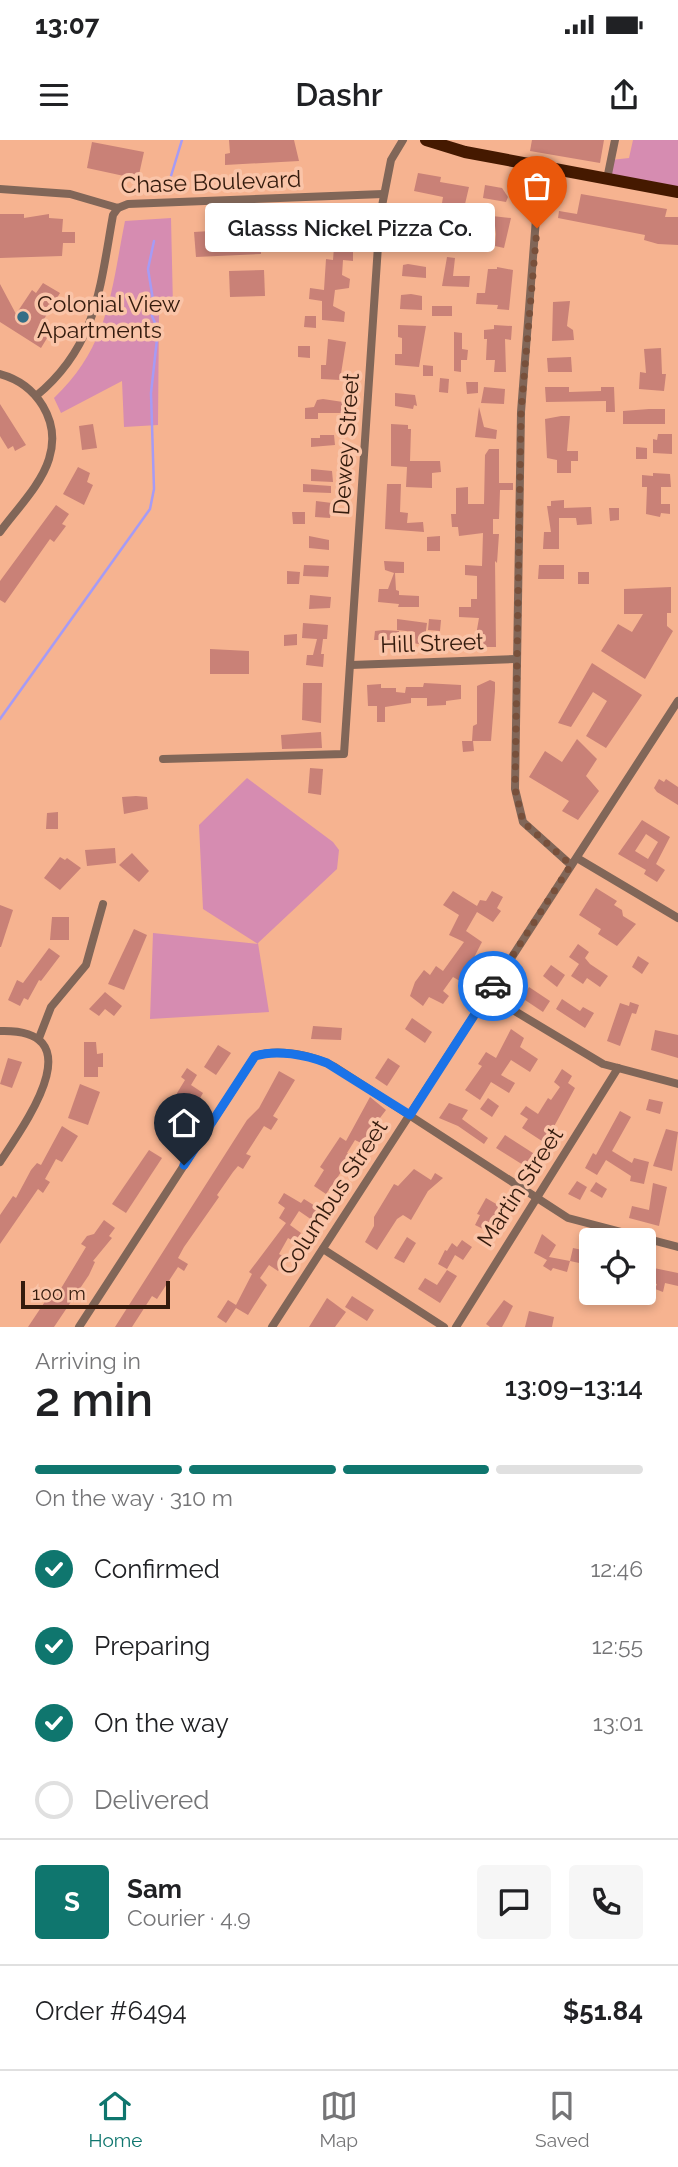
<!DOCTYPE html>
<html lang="en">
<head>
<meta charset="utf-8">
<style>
	:root { --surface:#fff; --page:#f6f6f6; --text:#202124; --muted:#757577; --line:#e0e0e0; --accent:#0f766e }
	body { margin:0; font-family:Raleway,sans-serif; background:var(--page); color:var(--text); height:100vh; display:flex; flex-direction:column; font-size:26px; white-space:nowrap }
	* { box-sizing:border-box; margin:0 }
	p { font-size:23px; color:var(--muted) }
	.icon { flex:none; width:38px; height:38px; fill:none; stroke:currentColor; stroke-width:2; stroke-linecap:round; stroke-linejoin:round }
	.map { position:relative; height:1187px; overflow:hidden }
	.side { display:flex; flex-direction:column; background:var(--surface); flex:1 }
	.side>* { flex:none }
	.tools { position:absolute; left:579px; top:1088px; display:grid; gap:14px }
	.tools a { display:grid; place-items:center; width:77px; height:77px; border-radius:7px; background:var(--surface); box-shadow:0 4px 10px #0003; font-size:35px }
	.scale { position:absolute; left:21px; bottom:18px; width:149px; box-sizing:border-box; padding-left:7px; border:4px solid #341b0d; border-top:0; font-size:19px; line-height:24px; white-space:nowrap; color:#341b0d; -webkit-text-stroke:5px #fac4a8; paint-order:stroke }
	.pin { position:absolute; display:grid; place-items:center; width:60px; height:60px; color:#fff; margin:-72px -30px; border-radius:50% 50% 50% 0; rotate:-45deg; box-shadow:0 0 7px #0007 }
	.pin .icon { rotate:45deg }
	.courier { position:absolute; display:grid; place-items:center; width:70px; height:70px; margin:-35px; border:5px solid #1a73e8; border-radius:50%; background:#fff; color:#222; box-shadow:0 2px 9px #0007 }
	.bubble { position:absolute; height:49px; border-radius:7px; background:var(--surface); box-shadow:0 4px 10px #0003; font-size:23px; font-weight:600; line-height:49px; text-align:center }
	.overview em { font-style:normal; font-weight:600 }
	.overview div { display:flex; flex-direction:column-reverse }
	.overview { display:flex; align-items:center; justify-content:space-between; height:119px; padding:0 35px }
	h1 { font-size:46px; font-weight:600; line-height:52px }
	.bar { display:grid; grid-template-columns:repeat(4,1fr); gap:10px 7px; align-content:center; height:84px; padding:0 35px }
	.bar i { height:9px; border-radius:5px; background:var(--line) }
	.bar .on { background:var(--accent) }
	.bar p { grid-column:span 4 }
	.line { display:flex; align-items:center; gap:18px; padding:0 35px; border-top:2px solid var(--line) }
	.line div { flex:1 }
	.round { display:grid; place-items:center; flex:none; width:74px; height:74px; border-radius:7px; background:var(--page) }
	ol { padding:0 35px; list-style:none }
	li { display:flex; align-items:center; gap:21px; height:77px }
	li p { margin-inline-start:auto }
	li .icon { padding:7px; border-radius:50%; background:var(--accent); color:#fff; stroke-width:4 }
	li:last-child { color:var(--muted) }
	li i { width:38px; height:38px; border:4px solid var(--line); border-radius:50% }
	.status { display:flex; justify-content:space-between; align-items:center; height:49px; padding:0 35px; background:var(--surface); direction:ltr }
	.status svg { height:19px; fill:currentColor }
	header { display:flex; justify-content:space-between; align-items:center; height:91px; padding:0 35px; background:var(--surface); font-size:32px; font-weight:600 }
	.tabs { display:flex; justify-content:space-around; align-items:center; height:98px; border-top:2px solid var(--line); background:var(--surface); font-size:19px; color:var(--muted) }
	.tabs a { display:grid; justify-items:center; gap:4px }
	.tabs .on { color:var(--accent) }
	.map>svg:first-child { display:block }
	.green { fill:#d68cb1 }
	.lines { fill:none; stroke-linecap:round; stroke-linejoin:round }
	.stream { stroke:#a69bf5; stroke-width:2.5 }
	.building { fill:#c98177; fill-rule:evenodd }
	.minor { stroke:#816658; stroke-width:8 }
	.primary { stroke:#451900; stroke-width:12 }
	.done { stroke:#78503b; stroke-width:7; stroke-dasharray:0 12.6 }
	.route { stroke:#1a73e8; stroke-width:9 }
	.poi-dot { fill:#336e86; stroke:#fac4a8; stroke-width:2.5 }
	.labels { text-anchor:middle; stroke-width:7; stroke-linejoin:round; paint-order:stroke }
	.street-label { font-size:23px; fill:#341b0d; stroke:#fac4a8 }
	.poi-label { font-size:23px; fill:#341b0d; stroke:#fac4a8; text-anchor:start }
</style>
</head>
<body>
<div class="status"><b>13:07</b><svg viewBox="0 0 49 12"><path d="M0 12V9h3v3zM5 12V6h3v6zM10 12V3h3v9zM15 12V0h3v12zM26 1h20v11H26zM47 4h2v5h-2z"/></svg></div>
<header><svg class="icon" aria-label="menu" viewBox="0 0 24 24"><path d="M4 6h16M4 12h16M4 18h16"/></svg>Dashr<svg class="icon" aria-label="share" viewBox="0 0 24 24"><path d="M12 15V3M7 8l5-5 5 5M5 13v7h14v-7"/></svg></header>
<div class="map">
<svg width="678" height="1187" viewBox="0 0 678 1187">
	<rect width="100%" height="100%" fill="#f6b390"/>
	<g class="green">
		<path d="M633,0H678V52L607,39L611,20L629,18Z"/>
		<path d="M171,78L173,167L159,169L158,285L124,287L122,241L61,273L54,258C109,206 111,151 125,81Z"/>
		<path d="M247,638L333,702L339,710L337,729L258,803L269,872L150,879L153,793L258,804L203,769L199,685Z"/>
	</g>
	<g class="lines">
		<g class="stream">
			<path d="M171,36L182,0"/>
			<path d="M0,579L150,369L154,349L151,253L158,190L152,176L153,160L148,129L154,101"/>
		</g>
	</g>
	<g class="building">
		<path d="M229,0H294L299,21L225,25V14L230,13Z"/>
		<path d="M532,0H604L600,23L530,11Z"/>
		<path d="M92,2L144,12L138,39L87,28Z"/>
		<path d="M418,33L441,37L440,42L469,47L465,64L463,67L442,63L443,57L414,51Z"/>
		<path d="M485,45L502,48L508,57L506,62L483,58Z"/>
		<path d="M581,54L667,69L665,77H678V105L658,104L644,100L645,95L558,78L559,71L577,74Z"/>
		<path d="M415,72L428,75L423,106L403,101L405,89L408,90L409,84L412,85Z"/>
		<path d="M0,74H24V78L49,74V78L63,79L62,92H75V103H63L62,116L0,118Z"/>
		<path d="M492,76L511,78L504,108L495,106L496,94L495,86L490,85Z"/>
		<path d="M328,78L353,84V121L343,120L342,135L350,139L349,148L335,150L333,166L345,172L344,182L322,180V161L309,159L310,148L324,150L326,119L333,120L335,95L327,92Z"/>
		<path d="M260,88L261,114L196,117L194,92Z"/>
		<path d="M296,88L308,89L307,101L295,100Z"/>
		<path d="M455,92L466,94L465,105L453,103Z"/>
		<path d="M447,117L455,118L453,136H470L469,147L442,146Z"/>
		<path d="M408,124L426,127V138L402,136L403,125Z"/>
		<path d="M497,127L513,130L509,170L497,169L498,165L476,164L477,153H485L488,129H497Z"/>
		<path d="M264,130L265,156L230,157L229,131Z"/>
		<path d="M43,143L60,153L41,184L52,190L41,208L0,182V144L16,174L32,150L36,153Z"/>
		<path d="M411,154L422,156V170L400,169L401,155Z"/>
		<path d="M570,161L567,186L573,190L574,200L552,201L553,162Z"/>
		<rect x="432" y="166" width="20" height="10"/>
		<path d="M305,176H316V188L304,187Z"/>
		<path d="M398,185L426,186L419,227L395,225V214H402V198L398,197Z"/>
		<path d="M494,185L512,186L511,200L505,199L506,232H494L495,220H486L487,199H484V190L494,189Z"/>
		<path d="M454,192L462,193V209L468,210L467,220H461V232L454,231Z"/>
		<path d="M328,199L346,202L340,240L321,239V225H326Z"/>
		<path d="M298,206H310V218L298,217Z"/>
		<path d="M661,208L662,234H666L664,251L639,249L640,232L646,233L644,209Z"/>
		<path d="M571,217L572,232H548L547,218Z"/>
		<path d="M423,225L433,226V236H423Z"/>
		<path d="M440,238L449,239L448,253L439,252Z"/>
		<path d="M466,242H478V253L467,254Z"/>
		<path d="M484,247L505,249L504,264L481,263Z"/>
		<path d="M545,247H569V252L601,251V247H614L615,272H606V261L546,262Z"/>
		<path d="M395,253L415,255L417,266L414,265L413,269L395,266Z"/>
		<path d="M323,259L343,262L342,273H318V279H305V268L314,267L317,260Z"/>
		<path d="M0,264L26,305L15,311L13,306L8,309L0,296Z"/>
		<path d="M479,267L484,287L497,290L496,299L475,297Z"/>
		<path d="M649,269H665V284H623V271Z"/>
		<path d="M561,276H570L567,311H578V321H571V333H557V320L547,318L545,279Z"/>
		<path d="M93,284L97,308L82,310L79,286Z"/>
		<path d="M391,284L408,285V289H411L410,321H440L441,332L432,333V348L406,347L407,327L391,326Z"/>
		<path d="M658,294H672V314L653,313V299L657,300Z"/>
		<path d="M320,295H334L335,305L311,307V298H320Z"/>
		<path d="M636,307L647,308V319H636Z"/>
		<path d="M489,309H499V343H513V350H500L499,379H493V394H499L497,423L495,421L496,507H474L479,478L459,477V467H471V459H477V436L465,435V425L482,426L483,393L459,396L458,387H452L451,374H456V348L468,347V364H484L485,315Z"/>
		<path d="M78,327L90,333L87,342L93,345L84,365L63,354Z"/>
		<path d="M311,329L332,331L333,342L311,341Z"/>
		<path d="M653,333L670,334L671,347H661V364H670V374L661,373L660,377L646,374L647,347H642V335L653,336Z"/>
		<path d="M303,344L331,346V353L303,352Z"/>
		<path d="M387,344H401L400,372L408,373L407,383L423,382L424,392L385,389Z"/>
		<path d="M564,360V368L591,367L592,384L577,385L576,378H559V409H543L544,392H551L547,366H551V361Z"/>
		<path d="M316,361L332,363L330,378L315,377Z"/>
		<path d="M56,365L69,374L62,384L66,386L54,402L50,399L5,463L0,460V441Z"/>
		<path d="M609,368H619V380L610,381Z"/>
		<path d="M292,372H305V384H293Z"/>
		<path d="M309,396L329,400V410L309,408Z"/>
		<path d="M440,396V411H427V397Z"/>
		<path d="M384,421L404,422V433H395L396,450L399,451V455L419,456V467H398L399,464L378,462L379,449H388L394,433L385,430Z"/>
		<path d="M304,425L329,426L328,437L303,436Z"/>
		<path d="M539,425H564V439H538Z"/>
		<path d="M287,431L300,432L299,444H287Z"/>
		<rect x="578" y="432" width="11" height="12"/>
		<path d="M671,447V473H667V486L673,491L645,539L601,511L618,484L632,492L643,474H624V449Z"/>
		<path d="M310,455L331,457L330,468L309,469Z"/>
		<path d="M397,479L427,483L424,505L413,503L415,492L397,490Z"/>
		<path d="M429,479L441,480L440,491L428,490Z"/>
		<path d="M303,483L328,485L327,499H323L321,514H324L323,527L306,525L307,515H313L317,499L302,498Z"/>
		<path d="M383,490L399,491V500H374L375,491Z"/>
		<path d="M297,494V505L284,506V495Z"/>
		<path d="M210,509L249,511V534H210Z"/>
		<path d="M592,523L642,555L606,608L586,596L607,561L593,552L571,587L558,583Z"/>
		<path d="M490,540L495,542V551L491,601H472L473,586L477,584V546Z"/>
		<path d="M303,543H322L321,583L302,580Z"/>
		<path d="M424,543L461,545V559L446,561V565L427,566V558H411V563L385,567V582H377V566H368L367,545L381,544V548H396V552L405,553L406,547H423Z"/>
		<path d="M321,592L322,608L282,609L281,595Z"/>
		<path d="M577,599L597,619L586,636L599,651L578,680L562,671L569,661L529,637L545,611L562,622Z"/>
		<path d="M462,601H473L474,611L463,612Z"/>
		<path d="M310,628L323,629L321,655L308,653Z"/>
		<path d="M659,639L664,642L666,639L678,647V665L657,652L654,648Z"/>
		<path d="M136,656L147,657L148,669L124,674L122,657Z"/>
		<path d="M58,672V689H46L47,673Z"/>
		<path d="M642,680L670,697L656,724L665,730L657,742L644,734L646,730L618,714ZM646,694L658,702L648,719L635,711Z"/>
		<path d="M115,708L116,723L87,726L85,710Z"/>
		<path d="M132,713L149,731L139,742L119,725Z"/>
		<path d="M60,717L65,720L67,718L81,728L60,750L44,738Z"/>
		<path d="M596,748L617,761L614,765L622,770L623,776L636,784L617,806L598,794L601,789L579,775Z"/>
		<path d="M453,751L477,766L480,760L486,761L492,751L503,757L497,768L501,771L493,782L477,772L466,791L482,802L467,831L460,841L453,837L443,851L449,856L443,864L429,857L423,866L410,856L415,842L424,830L430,835L436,826L443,831L464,802L449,795L459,775L443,765Z"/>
		<path d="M0,765L13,770L1,807H0Z"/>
		<path d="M52,777H69V800H50Z"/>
		<path d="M134,789L147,795L124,850L108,844Z"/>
		<path d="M578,804L589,812L585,818L590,824L608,836L600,847L587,838L583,844L571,836L579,824L569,817Z"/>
		<path d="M49,808L60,816L41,841L39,840L28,860L24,858L20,866L8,860L17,840L23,843Z"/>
		<path d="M638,816L649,823L642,834L632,827Z"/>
		<path d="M551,825L565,835L557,847L543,836Z"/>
		<path d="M529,847L550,861L543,872L522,858Z"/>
		<path d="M105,852L122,866L114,876L105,869L99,876L89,869Z"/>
		<path d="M562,859L580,871L583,867L594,873L585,888L556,869Z"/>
		<path d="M630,862L639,865L636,874L632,873L620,906L607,901L620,863L629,866Z"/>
		<path d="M412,878L432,892L425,903L405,889Z"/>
		<path d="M313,886L342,888L341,900L311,899Z"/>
		<path d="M511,889L524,898L520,907L538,919L530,932L511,920L501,935L515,943L509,953L491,942L480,960L465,950L482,926L478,924L486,912L496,918Z"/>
		<path d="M655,890L678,895V918L651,910Z"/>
		<path d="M84,902H96L97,914L103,913V927H98V937H84Z"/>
		<path d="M218,905L231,913L216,935L204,927Z"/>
		<path d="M8,918L22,922L12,948L0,944Z"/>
		<path d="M388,918L400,926L387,946L375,938Z"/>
		<path d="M187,928L197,935L191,945L203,953L175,1001L160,992L179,962L174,958L185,940L181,937Z"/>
		<path d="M562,929L572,936L568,943L575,948L545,1003L522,988L528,979L520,974L526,966L538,974L548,958L551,960L560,947L554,942Z"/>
		<path d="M279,931L295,940L273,976L278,979L271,990L264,986L246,1014L251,1016L243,1029L238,1026L233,1032L217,1055L219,1057L184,1107L178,1118L188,1124L184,1131L178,1127L157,1159L152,1156L132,1187H115L247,980L259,968Z"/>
		<path d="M80,944L100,952L88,985L68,978Z"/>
		<path d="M370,957L386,970L361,1003L355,1000L347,1013L352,1016L326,1054L314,1046L324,1030L320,1027L340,997L346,1001Z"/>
		<path d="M488,958L499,966L492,977L480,969Z"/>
		<path d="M649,959L663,962L660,974L646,970Z"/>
		<path d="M449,963L468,970L462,979L488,998L484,1004L458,986L439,978Z"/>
		<path d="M620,971L631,977L612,1011L632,1023L634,1018L649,1022L644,1044L630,1041L631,1036L606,1020L597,1035L585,1028L593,1013L596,1015Z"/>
		<path d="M62,986L78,996L62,1022L56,1019L45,1039L50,1042L43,1053L38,1049L0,1104V1075L13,1056L16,1058L31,1030L37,1023L41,1025Z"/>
		<path d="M666,989L678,992L672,1031L653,1026Z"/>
		<path d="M505,995L536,1015L528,1028L496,1008Z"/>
		<path d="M149,1010L162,1018L126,1073L112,1064Z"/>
		<path d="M414,1029L431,1040L435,1033L443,1038L428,1051L411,1080L403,1075L397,1079L377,1110L365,1102L374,1086V1077L394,1044L398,1046Z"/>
		<path d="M577,1041L587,1047L580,1060L568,1054Z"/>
		<path d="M596,1042L607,1049L602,1058L590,1051Z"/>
		<path d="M653,1043L667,1047L659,1086L629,1078L632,1066L649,1070Z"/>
		<path d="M284,1053L301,1063L304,1059L320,1069L312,1080L299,1071L290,1085L301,1093L295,1102L288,1098L279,1114L286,1118L278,1131L269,1125L260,1138L267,1145L248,1175L236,1168L226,1183L217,1177L221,1171L228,1160L236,1165L252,1134L249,1132L286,1083L279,1078L285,1068L278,1063Z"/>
		<path d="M486,1058L503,1068L487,1091L475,1085L480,1075L477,1074Z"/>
		<path d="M104,1080L115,1088L109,1096L112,1098L93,1121L95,1122L89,1135L54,1187H28L52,1151L57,1155L86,1107L81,1104L87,1096L94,1094Z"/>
		<path d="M542,1094L556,1105L549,1117L570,1121L567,1132L553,1128L551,1131L543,1126L547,1120L534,1113Z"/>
		<path d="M407,1097L416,1103L404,1123L394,1118Z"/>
		<path d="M462,1100L472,1107L463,1120L455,1115L447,1129L438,1124L445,1110L447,1111L452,1103L457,1107Z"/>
		<path d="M573,1108L587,1111L584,1124L570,1121Z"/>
		<path d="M644,1126L678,1133V1146L665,1143L663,1152L655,1149L657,1144L644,1141Z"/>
		<path d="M447,1130L457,1136L440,1163L418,1149L425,1138L437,1145Z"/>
		<path d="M620,1153H631L629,1164L619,1162Z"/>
		<path d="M352,1156L374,1170L367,1181L345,1167Z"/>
		<path d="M327,1158L346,1172L335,1187H309Z"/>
		<path d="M504,1160L513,1166L507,1178L502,1187H490L486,1184Z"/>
		<path d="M529,1171L554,1177L552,1187H525Z"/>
	</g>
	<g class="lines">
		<g class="minor">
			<path d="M540,27L521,272L515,649L523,682L571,725"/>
			<path d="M607,39L615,0"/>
			<path d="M0,49L70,54L118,68L128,64L383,54"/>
			<path d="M0,234C37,244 61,281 49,319C41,345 16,370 0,392"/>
			<path d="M36,256C97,206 100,147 113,75L118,68"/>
			<path d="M351,525L515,519"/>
			<path d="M163,619L344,614L380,76L391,20L403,0"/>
			<path d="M577,718L678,778"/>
			<path d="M488,855L603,924L678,944"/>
			<path d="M0,891C95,888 25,984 0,1022"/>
			<path d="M39,898L51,867L86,825L103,764"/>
			<path d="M323,1109L444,1187"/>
			<path d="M79,1187L255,916C279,908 313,915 335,927L568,1078L678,1107"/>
			<path d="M272,1187L678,561"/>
			<path d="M456,1187L618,928"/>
		</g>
		<path class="primary" d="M426,0L465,12L678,52"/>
	</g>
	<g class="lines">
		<path class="done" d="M493,846L571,725L523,682L515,649L521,272L537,88"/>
		<path class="route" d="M184,1025L255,916C277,909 306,915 327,923L410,975L493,846"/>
	</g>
	<circle class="poi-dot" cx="23" cy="177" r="7"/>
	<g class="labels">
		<g class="street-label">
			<text transform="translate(211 42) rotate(-2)" y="8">Chase Boulevard</text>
			<text transform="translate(346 304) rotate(-86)" y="8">Dewey Street</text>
			<text transform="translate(432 503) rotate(-2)" y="8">Hill Street</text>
			<text transform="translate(520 1047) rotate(-57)" y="8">Martin Street</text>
			<text transform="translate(333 1057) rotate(-57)" y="8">Columbus Street</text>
		</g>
		<g class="poi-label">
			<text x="37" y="172">Colonial View<tspan x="37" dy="26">Apartments</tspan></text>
		</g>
	</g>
</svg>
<div class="tools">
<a><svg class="icon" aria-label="locate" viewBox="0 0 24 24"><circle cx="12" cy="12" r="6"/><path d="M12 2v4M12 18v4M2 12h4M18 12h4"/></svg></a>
</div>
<div class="scale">100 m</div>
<div class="pin" style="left:537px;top:88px;background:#ea580c"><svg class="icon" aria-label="bag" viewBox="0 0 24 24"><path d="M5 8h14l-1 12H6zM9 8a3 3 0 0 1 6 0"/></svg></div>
<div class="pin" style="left:184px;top:1025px;background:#1f2937"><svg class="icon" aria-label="home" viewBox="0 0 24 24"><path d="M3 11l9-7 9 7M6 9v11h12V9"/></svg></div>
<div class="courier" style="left:493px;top:846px"><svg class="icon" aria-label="car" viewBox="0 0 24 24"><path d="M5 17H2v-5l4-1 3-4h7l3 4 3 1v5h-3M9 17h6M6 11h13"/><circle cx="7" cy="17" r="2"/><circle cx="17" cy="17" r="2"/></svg></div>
<div class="bubble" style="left:205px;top:63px;width:290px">Glasss Nickel Pizza Co.</div>
</div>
<section class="side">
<div class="overview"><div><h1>2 min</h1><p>Arriving in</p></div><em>13:09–13:14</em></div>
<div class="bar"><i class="on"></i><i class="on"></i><i class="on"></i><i></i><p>On the way · 310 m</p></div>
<ol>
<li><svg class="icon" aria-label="check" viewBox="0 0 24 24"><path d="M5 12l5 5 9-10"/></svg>Confirmed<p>12:46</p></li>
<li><svg class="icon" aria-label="check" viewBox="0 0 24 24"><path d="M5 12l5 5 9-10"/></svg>Preparing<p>12:55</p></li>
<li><svg class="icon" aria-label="check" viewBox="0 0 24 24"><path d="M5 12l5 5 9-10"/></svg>On the way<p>13:01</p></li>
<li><i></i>Delivered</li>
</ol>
<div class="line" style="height:126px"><b class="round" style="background:var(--accent);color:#fff">S</b><div><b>Sam</b><p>Courier · 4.9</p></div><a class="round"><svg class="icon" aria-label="chat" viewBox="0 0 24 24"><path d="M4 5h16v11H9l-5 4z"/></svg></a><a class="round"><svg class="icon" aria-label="phone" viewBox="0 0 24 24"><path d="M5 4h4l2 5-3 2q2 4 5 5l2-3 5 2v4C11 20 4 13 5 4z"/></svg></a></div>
<div class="line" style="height:91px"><div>Order #6494</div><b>$51.84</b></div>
</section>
<nav class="tabs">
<a class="on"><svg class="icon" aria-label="home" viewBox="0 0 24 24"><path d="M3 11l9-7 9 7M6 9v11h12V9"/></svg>Home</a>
<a><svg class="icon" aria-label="map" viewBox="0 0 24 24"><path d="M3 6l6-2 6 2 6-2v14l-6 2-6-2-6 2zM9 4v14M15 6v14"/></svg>Map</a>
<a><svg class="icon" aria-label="saved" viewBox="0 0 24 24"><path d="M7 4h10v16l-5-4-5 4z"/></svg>Saved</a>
</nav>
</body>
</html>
